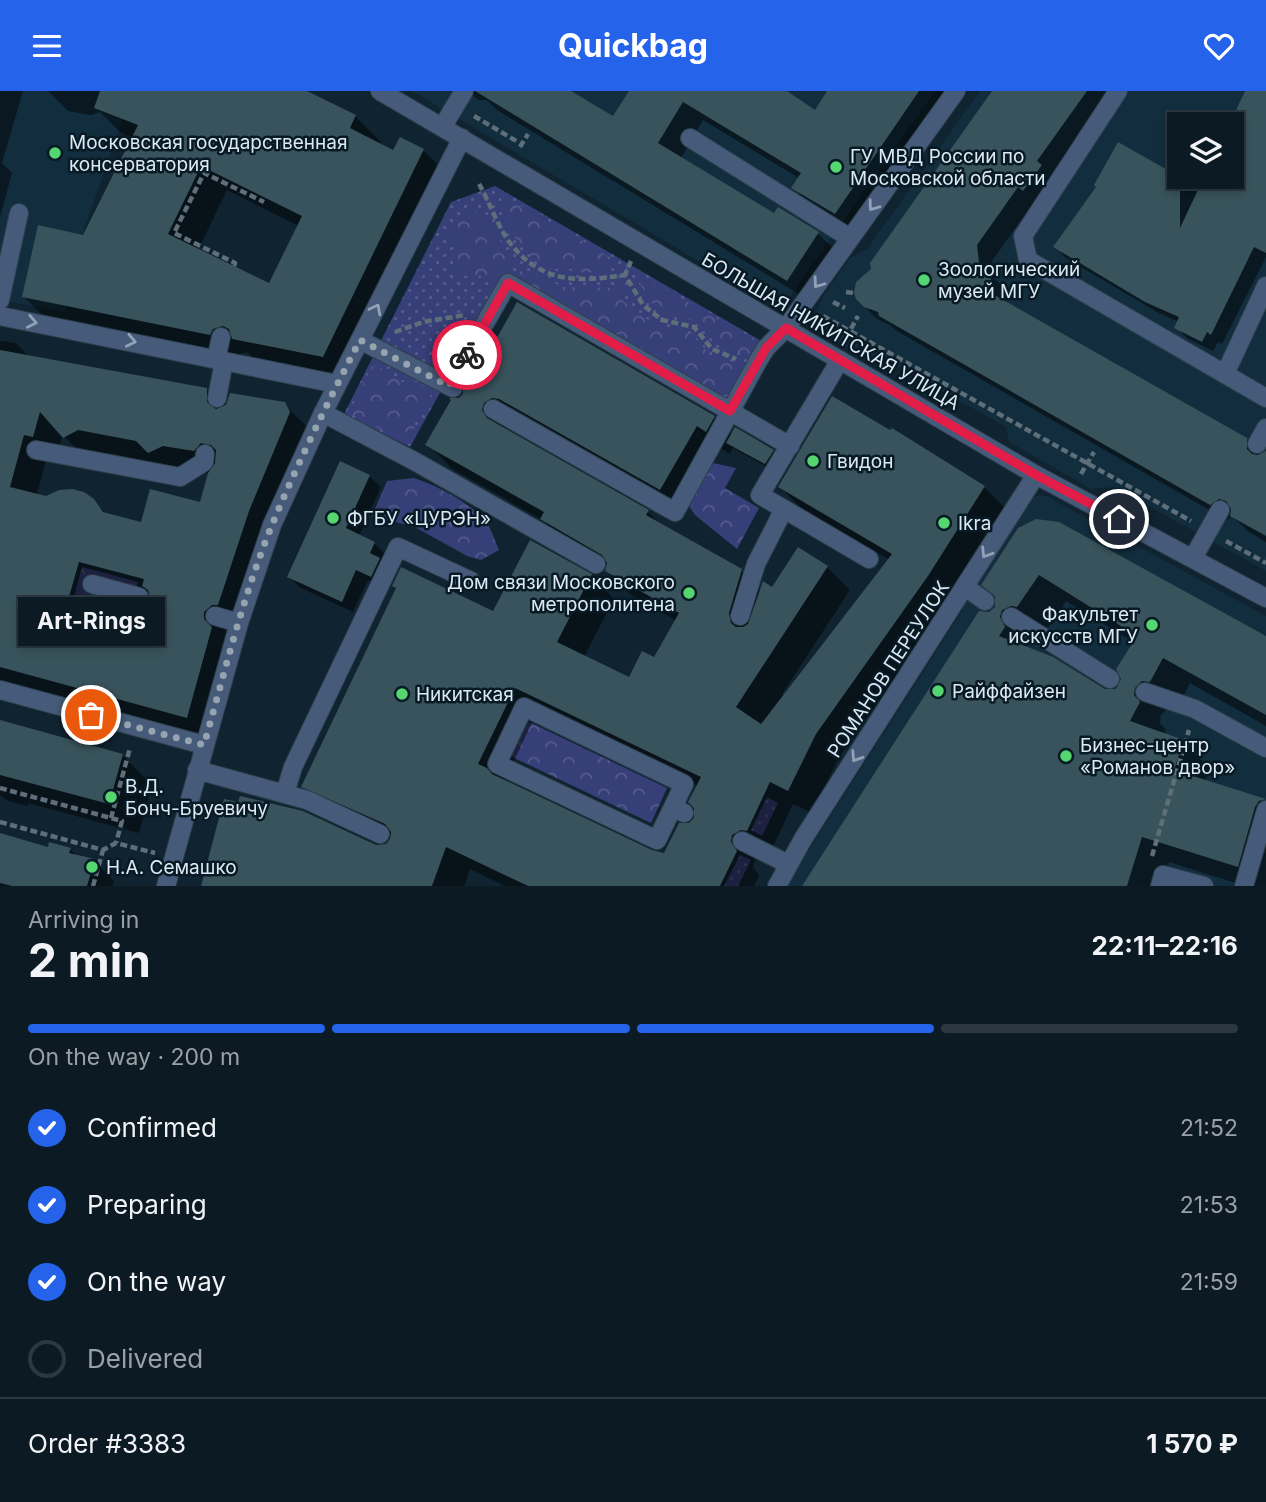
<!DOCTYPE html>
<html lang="en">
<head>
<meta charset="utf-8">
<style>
	:root { --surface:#0c1a24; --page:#1a2731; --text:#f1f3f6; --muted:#9aa1a6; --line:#2c3841; --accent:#2563eb }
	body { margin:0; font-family:Inter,sans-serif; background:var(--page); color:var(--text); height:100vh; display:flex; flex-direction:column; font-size:26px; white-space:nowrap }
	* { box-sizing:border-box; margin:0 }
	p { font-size:23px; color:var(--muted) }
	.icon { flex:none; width:38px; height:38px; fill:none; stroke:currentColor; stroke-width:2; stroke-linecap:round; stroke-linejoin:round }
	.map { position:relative; height:795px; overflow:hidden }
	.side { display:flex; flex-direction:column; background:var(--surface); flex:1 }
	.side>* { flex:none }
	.fabs { position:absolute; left:1167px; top:21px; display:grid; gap:14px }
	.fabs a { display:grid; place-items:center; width:77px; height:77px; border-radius:0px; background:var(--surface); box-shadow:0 4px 10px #0003,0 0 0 2px var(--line); font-size:35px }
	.pin { position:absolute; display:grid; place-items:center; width:60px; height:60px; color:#fff; margin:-30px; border:4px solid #fff; border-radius:50%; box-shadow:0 2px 7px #0007 }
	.courier { position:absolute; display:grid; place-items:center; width:70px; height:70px; margin:-35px; border:5px solid #e11d48; border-radius:50%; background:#fff; color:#222; box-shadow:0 2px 9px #0007 }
	.bubble { position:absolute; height:49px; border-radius:0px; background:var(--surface); box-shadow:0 4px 10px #0003,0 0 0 2px var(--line); font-size:23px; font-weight:700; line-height:49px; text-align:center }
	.summary em { font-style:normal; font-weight:700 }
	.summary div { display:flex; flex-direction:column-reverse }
	.summary { display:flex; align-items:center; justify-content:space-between; height:119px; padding:0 28px }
	h1 { font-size:46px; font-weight:700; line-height:52px }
	.bar { display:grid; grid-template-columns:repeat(4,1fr); gap:10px 7px; align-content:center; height:84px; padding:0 28px }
	.bar i { height:9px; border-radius:5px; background:var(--line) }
	.bar .selected { background:var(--accent) }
	.bar p { grid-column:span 4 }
	.line { display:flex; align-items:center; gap:18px; padding:0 28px; border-top:2px solid var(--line) }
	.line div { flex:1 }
	ol { padding:0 28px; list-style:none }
	li { display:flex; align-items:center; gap:21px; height:77px }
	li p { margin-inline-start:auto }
	li .icon { padding:7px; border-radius:50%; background:var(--accent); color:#fff; stroke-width:4 }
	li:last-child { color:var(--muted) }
	li i { width:38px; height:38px; border:4px solid var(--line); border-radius:50% }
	header { display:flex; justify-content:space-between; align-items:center; height:91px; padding:0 28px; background:var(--accent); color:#fff; font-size:32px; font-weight:700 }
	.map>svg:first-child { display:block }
	.built { fill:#122d3e; fill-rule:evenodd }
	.grass { fill:url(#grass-dots) }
	.forest { fill:url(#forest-crowns) }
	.shadow { fill:#0007; fill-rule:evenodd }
	.building { fill:#39535c; fill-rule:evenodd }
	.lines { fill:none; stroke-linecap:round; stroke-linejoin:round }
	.service-casing { stroke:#2d3f4b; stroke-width:20 }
	.minor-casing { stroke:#2d3f4b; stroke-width:20 }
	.tertiary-casing { stroke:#2d3f4b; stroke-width:20 }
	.path { stroke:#5e6f7a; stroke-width:4.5; stroke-dasharray:7 3.5; stroke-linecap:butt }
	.service { stroke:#465b7a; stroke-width:18 }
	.minor { stroke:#465b7a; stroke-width:18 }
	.tertiary { stroke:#465b7a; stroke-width:18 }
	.oneway { stroke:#92a2b6 }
	.done { stroke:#95a4ae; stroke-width:7; stroke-dasharray:0 12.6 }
	.route { stroke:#e11d48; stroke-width:9 }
	.poi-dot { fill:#55d671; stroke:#071a26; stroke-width:2.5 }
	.labels { text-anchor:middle; stroke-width:5; stroke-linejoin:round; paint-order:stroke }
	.poi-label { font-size:19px; fill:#dde9f2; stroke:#071a26; text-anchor:start }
	.street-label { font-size:19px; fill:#dde9f2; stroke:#071a26 }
</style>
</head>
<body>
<header><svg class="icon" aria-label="menu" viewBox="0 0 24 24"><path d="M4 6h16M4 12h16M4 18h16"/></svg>Quickbag<svg class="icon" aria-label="heart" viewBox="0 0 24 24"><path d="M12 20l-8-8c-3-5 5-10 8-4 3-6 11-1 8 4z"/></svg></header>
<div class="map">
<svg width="1266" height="795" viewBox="0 0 1266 795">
	<defs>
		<pattern id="grass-dots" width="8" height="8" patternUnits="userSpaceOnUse" patternTransform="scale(1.75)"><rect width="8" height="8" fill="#373f78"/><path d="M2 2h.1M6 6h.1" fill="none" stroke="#545b8c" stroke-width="1.8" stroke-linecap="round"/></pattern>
		<pattern id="forest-crowns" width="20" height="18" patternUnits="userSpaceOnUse" patternTransform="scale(1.75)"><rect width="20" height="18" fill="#373f78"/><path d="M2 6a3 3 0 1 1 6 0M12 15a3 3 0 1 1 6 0" fill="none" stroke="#545b8c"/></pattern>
	</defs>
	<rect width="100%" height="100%" fill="#102330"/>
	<g class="built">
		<path d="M0,0H133L82,144L65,221L0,209Z"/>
		<path d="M412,0H935L787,210L774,215Z"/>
		<path d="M980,0H1266V480L1114,396L1091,398L1077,390L1009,351L1006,336L885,268L869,269L820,240L816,235V221L823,205L850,167L867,158ZM1180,33H1232V86H1180Z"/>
		<path d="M1039,404L1046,405L1266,525V795H786L962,520L966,507L1031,408Z"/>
	</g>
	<g class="grass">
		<path d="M495,95L765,252L728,315L504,186L410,356L344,323L451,111Z"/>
		<path d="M767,706L778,712L762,745L751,739Z"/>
		<path d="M740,764L751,769L738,795H724Z"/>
	</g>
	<g class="forest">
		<path d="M501,103L618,171L610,179L583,182L575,178H547L526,161L515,147L503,123Z"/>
		<path d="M481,120L513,169L511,177L497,188L470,183L462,186L457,183V157L447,142L464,121Z"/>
		<path d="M522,179L564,196L621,197L623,210L645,227L666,238L692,243L712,266L750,275L727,313L512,188Z"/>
		<path d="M640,183L762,254L754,265C728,261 714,257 701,232L659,219L650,210L637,187Z"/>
		<path d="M372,275L384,278L400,291H419L433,298C430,310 420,318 416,329C413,338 416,345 410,353L349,322Z"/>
		<path d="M713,372L736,377L725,397L759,417L737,458L695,424L689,415Z"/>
		<path d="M414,387C436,394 470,412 485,429C491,437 495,450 499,459L481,469L467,465L415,436L372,425L387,390Z"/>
		<path d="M82,476L138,491L126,535L70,521Z"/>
		<path d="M527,630L667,697L651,732L510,665Z"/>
	</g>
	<g class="shadow">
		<path d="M0,0H23L2,72L12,82L0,126Z"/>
		<path d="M48,0H303L355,25L381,51L380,54L394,61L423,59L449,85L348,291L260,273L247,261L239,263L236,269L50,231L24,206L84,146L133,47L121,42L100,21L91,24L68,20ZM227,99L299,135L270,195L198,159Z"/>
		<path d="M465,0H568L614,28L631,0H784L815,21L839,0H951L855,141L812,116L793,96L799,87L703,29L681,67L775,124L817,142L837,161L807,208L497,19L487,9H479Z"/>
		<path d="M993,0H1111L1040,115L1034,111L992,170L994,187L1006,199V213L1246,349L1261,364L1266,361V451L1248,440L1232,425L1227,429L897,240L890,234L877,228L860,211L873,179Z"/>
		<path d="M1247,0H1266V166L1222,253L1218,251L1213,260L1187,247L1176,236L1179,231L1157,221L1066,167L1056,156L1176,86L1180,78V86H1232L1231,33Z"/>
		<path d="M0,250L16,252L29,266L206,299L224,316L284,313L308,337L272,444L211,649L0,592ZM63,344L88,369L102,362L161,373L173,384L188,377L210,382L201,413L142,433L107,424L93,410L36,405L47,366L56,368ZM102,493L151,506L130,543L91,533Z"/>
		<path d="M464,304L714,326L732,344L773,360L778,366L771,378L733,357L730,363L720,357L684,421L506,335L505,340L647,420L661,434L741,480L761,500L773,498L827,476L850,499L782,603L785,605L890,469L803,419L780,396H984L1007,419L951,509L839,666L812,722L793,713L770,762L765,761L755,768L753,776L759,785L754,795H505L470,778L464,795H203L225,710L376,755L387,754L392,748L327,719L303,695L494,523L591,485L614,508L584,566L630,588L655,568L677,530L630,503L607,480L608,475L566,451L544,430L451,377L428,353ZM538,619L698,695L696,727L665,764L652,761L504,691Z"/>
		<path d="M369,385L381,396L359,445L374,452L386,464L383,496L368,489L353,521L301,497L289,486Z"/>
		<path d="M1019,438L1266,547V635L1190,592L1177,617L1169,616L1161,624L1160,632L1166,639L1163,644L1183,651L1210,678L1205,691L1266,711V795H1245L1169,771L1162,795H804L980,522H990L996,517ZM1066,510L1135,552L1121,596L1110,601L1027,557V548L1034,542L1044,543Z"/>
		<path d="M0,631L122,664L152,694L139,742L28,712V715L8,710L0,704Z"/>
		<path d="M0,744L49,758H70L78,766L94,770L114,790L112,795H0Z"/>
	</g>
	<g class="building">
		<path d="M100,0H307L356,24L350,37L393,59L400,46L424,58L323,266L232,248L229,238L223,235L213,238L210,244L22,206L38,134L83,144L138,34L94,17ZM201,75L302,125L269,192L168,143Z"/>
		<path d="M475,0H571L613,25L629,0H787L815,19L827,0H919L835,123L791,97L801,82L683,11L658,52L774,122L778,116L819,141L787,190Z"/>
		<path d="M992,0H1087L1037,70L1042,74L1023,100L1018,96L977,154L980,180L991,181V202L1247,347V358L1252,363L1258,364L1266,360V445L1230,425L1231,418L1226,410L1219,408L1210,414L879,225L878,221L864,216L856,208L854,202L856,191L871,178L870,172Z"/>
		<path d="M1245,0H1266V162L1254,156L1211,244L1207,241L1202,251L1174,237L1179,226L1145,211L1053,156L1096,96L1094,94L1118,51L1180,86V137L1204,86H1232V28Z"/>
		<path d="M517,211L715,325L706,341L697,335L660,399L499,308L492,307L484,312L482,319L487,327L649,419L646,424L742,478L729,522L731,532L736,536H743L748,533L763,490L772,496L798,456L828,475L736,616L761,633L892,463L778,396L832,305L890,339L892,337L985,395L928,485L816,643L788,700L770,691L747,740L741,739L732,744L731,751L737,760L720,795H528L446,756L432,795H201L224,708L238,711L240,705L303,720L376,754L386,753L390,748L391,741L385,733L301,696L396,497L392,495L401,476L493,520L530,449L592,483L557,551L629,586L642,560L654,566L679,522L605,480L607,472L602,464L540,428L544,421L425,354L451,309L449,307H459L463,303V293L489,247L495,250ZM515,597L701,686L688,711L694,717V727L689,732H679L664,762L652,759L492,683L487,677L478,673Z"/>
		<path d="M0,259L207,297V311L216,318L226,314L230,302L285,311L290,321L249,420L218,514H212L204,521V528L212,536L187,627L0,576ZM40,321L63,347L78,339L136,350L148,362L163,355L194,360L201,352L211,354L216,359L215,372L208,382L200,411L150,398L141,431L103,421L94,408L84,401L72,398L59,399L46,405L10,396L24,344L33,346ZM79,471L144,488L142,495L148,499L150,508L146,515L136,517L129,541L64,523Z"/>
		<path d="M735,336L774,359L765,373L726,352Z"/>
		<path d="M340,370L370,384L346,437L375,451L370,462L380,467L371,486L356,479L342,511L287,486Z"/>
		<path d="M1036,428L1059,431L1266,545V624L1163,567L1150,591L1142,590L1135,597L1134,604L1140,611L1130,630L1184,649L1174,679L1266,708L1259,710L1255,716L1238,776L1142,746L1127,795H802L979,520L989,521L995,516V505L981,494L1018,437ZM1039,484L1137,545L1116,578L1121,588L1116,598H1105L1053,566L999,545L1005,536L1000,526L1002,519L1011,515L1017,516Z"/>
		<path d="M0,629L123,663L109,713L0,684Z"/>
		<path d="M0,742L48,756L49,751L71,757L69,762L95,768L87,795H12L0,792Z"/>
	</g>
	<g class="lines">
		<g class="service-casing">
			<g id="service">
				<path d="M1118,0L1023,145L1028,169L1266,307"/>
				<path d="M443,35L464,0"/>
				<path d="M690,47L850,147"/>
				<path d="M0,209L19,122"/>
				<path d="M360,249L453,297"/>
				<path d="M216,269L221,246"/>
				<path d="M840,269L760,404L869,468"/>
				<path d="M1225,283L1266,195"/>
				<path d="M449,295L508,192L790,355"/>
				<path d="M217,307L224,270"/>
				<path d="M493,318L675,421L758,270L766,257L786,237"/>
				<path d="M323,322L416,371L596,473"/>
				<path d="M1257,353L1266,337"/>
				<path d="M36,359L180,386L204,371L205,363"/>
				<path d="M1193,467L1220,419"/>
				<path d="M92,493L139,506"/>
				<path d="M965,496L985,510"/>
				<path d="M215,525L239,532"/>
				<path d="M740,525L756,473L784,418"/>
				<path d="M1011,526L1110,588"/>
				<path d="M0,599L204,654"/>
				<path d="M1145,601L1195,618L1266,657"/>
				<path d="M197,679L307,709L380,743"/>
				<path d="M285,702L293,676L398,456L471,490"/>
				<path d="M673,716L657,749L497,673L524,616L684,693L673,716L684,722"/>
				<path d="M742,750L788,773"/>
				<path d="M1160,795L1163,784L1204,795"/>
				<path d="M1244,795L1266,719"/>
			</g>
		</g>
		<g class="minor-casing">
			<g id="minor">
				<path d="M0,225L337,293"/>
				<path d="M786,237L956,0"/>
				<path d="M166,795L239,532L272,434L323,322L462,47"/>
				<path d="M777,795L803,748L1036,384"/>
			</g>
		</g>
		<g class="tertiary-casing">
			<path id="tertiary" d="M380,0L1036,384L1266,507"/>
		</g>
		<g class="path">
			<path d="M474,25L518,51"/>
			<path d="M520,56L528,43"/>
			<path d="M479,93C489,110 498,136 510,152C542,193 578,191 625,184"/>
			<path d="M631,170L625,184L643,214L662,229L694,236L712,258L736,268"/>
			<path d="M234,175L235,172L174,142L204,82L264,111"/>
			<path d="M846,201L854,202"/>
			<path d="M833,211L845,217"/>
			<path d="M823,225L1191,430"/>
			<path d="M395,241L423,231L465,224"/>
			<path d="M846,247L858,225"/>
			<path d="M1081,383L1094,361"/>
			<path d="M1226,450L1266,472"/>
			<path d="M0,697L122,730L116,752"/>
			<path d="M111,727L130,657"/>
			<path d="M0,731L103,759L116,752L155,762"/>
			<path d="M1152,765L1189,639"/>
			<path d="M93,795L103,759"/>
		</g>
		<use href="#service" class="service"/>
		<use href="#minor" class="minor"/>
		<use href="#tertiary" class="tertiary"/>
	</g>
	<defs><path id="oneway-chevron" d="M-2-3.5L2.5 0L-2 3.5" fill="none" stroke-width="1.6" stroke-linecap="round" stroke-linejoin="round" transform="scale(1.75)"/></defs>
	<g class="oneway">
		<use href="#oneway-chevron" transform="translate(873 115) rotate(126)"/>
		<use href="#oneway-chevron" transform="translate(818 192) rotate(126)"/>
		<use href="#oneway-chevron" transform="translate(376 218) rotate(-63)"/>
		<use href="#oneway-chevron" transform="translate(32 231) rotate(11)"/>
		<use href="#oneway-chevron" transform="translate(131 250) rotate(12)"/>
		<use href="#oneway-chevron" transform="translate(986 462) rotate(122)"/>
		<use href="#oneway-chevron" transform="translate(856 666) rotate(123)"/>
	</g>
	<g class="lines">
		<path class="done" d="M91,624L204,654C225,580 243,505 272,434C298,371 329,309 360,249L449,295L467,264"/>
		<path class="route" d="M467,264L508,192L730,320L766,257L786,237L1036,384L1119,428"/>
	</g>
	<g class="poi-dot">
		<circle cx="55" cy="62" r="7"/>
		<circle cx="836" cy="76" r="7"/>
		<circle cx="924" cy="189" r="7"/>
		<circle cx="813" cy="370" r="7"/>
		<circle cx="333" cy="427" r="7"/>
		<circle cx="944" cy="432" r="7"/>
		<circle cx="689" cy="502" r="7"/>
		<circle cx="1152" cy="534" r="7"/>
		<circle cx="938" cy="600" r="7"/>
		<circle cx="402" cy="603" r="7"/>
		<circle cx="1066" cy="665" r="7"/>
		<circle cx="111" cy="706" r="7"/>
		<circle cx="92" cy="776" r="7"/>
	</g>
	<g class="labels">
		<g class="poi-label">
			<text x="69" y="58">Московская государственная<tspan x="69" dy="22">консерватория</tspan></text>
			<text x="850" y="72">ГУ МВД России по<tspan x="850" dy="22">Московской области</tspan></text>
			<text x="938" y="185">Зоологический<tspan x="938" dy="22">музей МГУ</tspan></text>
			<text x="827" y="377">Гвидон</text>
			<text x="347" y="434">ФГБУ «ЦУРЭН»</text>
			<text x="958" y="439">Ikra</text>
			<text x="675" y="498" text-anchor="end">Дом связи Московского<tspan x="675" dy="22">метрополитена</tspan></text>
			<text x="1138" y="530" text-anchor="end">Факультет<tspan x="1138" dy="22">искусств МГУ</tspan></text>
			<text x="952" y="607">Райффайзен</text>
			<text x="416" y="610">Никитская</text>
			<text x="1080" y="661">Бизнес-центр<tspan x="1080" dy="22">«Романов двор»</tspan></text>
			<text x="125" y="702">В.Д.<tspan x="125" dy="22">Бонч-Бруевичу</tspan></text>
			<text x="106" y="783">Н.А. Семашко</text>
		</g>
		<g class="street-label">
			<text transform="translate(831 240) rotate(30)" y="7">БОЛЬШАЯ НИКИТСКАЯ УЛИЦА</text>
			<text transform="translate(888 578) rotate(-57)" y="7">РОМАНОВ ПЕРЕУЛОК</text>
		</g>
	</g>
</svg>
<div class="fabs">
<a><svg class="icon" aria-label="layers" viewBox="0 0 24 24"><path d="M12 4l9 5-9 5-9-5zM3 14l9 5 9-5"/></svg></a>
</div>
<div class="pin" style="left:91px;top:624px;background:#ea580c"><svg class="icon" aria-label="bag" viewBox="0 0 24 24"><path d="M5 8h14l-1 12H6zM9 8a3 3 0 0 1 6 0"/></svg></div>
<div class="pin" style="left:1119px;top:428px;background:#1f2937"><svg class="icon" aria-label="home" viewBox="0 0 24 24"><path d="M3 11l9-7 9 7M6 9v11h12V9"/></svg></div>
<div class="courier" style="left:467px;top:264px"><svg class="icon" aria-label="bike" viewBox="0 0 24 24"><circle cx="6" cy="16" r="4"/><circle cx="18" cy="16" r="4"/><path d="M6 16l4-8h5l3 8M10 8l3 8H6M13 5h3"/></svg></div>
<div class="bubble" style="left:18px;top:506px;width:147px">Art-Rings</div>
</div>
<section class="side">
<div class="summary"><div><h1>2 min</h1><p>Arriving in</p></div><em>22:11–22:16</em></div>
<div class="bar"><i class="selected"></i><i class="selected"></i><i class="selected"></i><i></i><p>On the way · 200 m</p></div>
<ol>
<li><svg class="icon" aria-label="check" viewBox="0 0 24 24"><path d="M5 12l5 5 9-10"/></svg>Confirmed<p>21:52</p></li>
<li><svg class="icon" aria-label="check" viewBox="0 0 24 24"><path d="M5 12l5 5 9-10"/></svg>Preparing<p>21:53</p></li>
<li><svg class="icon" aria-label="check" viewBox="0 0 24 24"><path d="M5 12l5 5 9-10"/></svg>On the way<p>21:59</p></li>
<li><i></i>Delivered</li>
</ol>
<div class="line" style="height:91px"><div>Order #3383</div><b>1 570 ₽</b></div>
</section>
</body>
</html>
